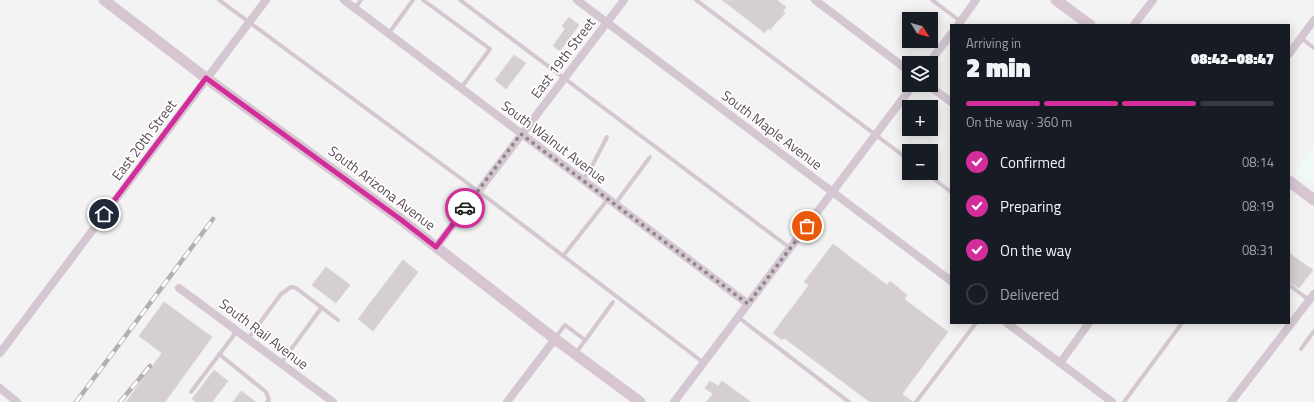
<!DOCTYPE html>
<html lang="en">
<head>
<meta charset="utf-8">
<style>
	:root { --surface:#171b24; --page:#242831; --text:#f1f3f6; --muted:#9ea1a6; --line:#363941; --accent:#d22d9a }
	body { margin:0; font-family:"Titillium Web",sans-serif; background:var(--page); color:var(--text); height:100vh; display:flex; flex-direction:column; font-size:15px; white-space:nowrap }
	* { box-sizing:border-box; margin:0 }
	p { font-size:13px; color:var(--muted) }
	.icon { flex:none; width:22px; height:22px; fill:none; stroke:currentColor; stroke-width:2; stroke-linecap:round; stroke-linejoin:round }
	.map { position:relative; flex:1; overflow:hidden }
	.sheet { position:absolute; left:950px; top:24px; width:340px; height:300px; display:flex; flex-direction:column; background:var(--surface); border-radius:0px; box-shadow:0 2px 10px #0003 }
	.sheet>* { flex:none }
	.needle { width:26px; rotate:127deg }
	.buttons { position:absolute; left:902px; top:12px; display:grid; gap:8px }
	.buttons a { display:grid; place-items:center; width:36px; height:36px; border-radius:0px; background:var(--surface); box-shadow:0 2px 10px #0003; font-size:20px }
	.pin { position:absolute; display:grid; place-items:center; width:34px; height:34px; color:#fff; margin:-17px; border:2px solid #fff; border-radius:50%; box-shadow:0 1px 4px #0007 }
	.courier { position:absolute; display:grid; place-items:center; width:40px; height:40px; margin:-20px; border:3px solid #d22d9a; border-radius:50%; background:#fff; color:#222; box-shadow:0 1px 5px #0007 }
	.overview em { font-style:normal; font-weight:800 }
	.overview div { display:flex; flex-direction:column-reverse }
	.overview { display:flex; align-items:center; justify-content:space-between; height:68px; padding:0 16px }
	h1 { font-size:26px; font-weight:800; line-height:30px }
	.bar { display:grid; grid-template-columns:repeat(4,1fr); gap:6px 4px; align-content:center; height:48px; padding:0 16px }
	.bar i { height:5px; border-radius:3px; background:var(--line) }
	.bar .on { background:var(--accent) }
	.bar p { grid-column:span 4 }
	ol { padding:0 16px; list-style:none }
	li { display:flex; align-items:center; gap:12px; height:44px }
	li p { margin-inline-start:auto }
	li .icon { padding:4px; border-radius:50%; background:var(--accent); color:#fff; stroke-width:4 }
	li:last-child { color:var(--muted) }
	li i { width:22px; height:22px; border:2px solid var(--line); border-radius:50% }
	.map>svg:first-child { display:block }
	.commercial { fill:#eefbf4 }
	.building { fill:#d5cfd2; stroke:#dcd6d9 }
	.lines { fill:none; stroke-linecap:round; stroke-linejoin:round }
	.lane { stroke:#d4c7d1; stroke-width:4 }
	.street { stroke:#d4c7d1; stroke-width:8 }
	.secondary { stroke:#d7c6d2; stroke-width:11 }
	.rail-casing { stroke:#b5aeb2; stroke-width:4.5 }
	.rail { stroke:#fff; stroke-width:3; stroke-dasharray:9; stroke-linecap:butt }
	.done { stroke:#91868e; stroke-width:4; stroke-dasharray:0 7.2 }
	.route { stroke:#d22d9a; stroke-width:5 }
	.labels { text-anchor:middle; stroke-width:3.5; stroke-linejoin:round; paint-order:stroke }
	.street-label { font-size:14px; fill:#5d4b58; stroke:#fff }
</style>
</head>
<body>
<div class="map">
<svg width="1314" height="402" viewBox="0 0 1314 402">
	<rect width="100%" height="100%" fill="#f2f3f2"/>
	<path class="commercial" d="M1314,147V186L1295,171Z"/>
	<g class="building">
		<path d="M722,0H777L786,7L783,11L785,13L778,21H777L770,30L768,28L765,33Z"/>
		<path d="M569,17L579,25L560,51L553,46L565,29L562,26Z"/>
		<path d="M514,55L526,63L506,89L495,80Z"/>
		<path d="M833,244L887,285L890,281L907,295L904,299L948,332L902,394L913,402H870L784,338L782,340L773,333L809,285L804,282Z"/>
		<path d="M1289,253L1313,270L1299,288L1289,282Z"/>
		<path d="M403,260L418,272L373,331L358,319Z"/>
		<path d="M326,267L350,285L336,303L312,285Z"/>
		<path d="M164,302L212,337L165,402H126L162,353L139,336Z"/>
		<path d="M214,370L228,381L212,402H196L192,399Z"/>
		<path d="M710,381L718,386L722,381L751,402H706L713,394L705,388Z"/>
		<path d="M241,391L256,402H233Z"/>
	</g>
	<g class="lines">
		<g class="lane">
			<path d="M219,0L478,191L704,363"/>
			<path d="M423,0L490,49L461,88"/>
			<path d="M460,0L790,248"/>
			<path d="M696,0L909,160"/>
			<path d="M932,0L960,21"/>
			<path d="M355,8L361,0"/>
			<path d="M389,33L413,0"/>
			<path d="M1301,38L1314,48"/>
			<path d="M926,173L951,192"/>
			<path d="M583,180L591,168L607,137"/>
			<path d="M615,204L650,157"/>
			<path d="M563,256L608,199"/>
			<path d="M1289,285L1309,300"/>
			<path d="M738,317L849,402"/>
			<path d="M555,338L565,325L585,340"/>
			<path d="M248,339L281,294L291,287L296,288L338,320"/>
			<path d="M1301,349L1314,331"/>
			<path d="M576,353L613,302"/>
			<path d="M219,354L266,392L269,400L267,402"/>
			<path d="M281,363L322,307"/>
			<path d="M191,392L237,331"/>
			<path d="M916,402L976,323"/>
			<path d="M1124,402L1182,323"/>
		</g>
		<g class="street">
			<path d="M344,0L748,304"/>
			<path d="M577,0L951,281"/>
			<path d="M815,0L909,71"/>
			<path d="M958,25L976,0"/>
			<path d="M1134,25L1153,0"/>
			<path d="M1289,54L1314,20"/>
			<path d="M929,63L951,34"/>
			<path d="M928,85L951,102"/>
			<path d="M436,247L624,0"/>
			<path d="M179,288L333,402"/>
			<path d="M1007,323L1112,402"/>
			<path d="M0,353L266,0"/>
			<path d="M1060,363L1089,323"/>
			<path d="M0,388L17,402"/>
			<path d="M507,402L555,339"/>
			<path d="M674,402L913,85"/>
			<path d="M1231,402L1314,294"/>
		</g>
		<g class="secondary">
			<path d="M104,0L206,78L400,219L555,339L640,402"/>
			<path d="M1056,0L1090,25"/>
			<path d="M1289,181L1314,200"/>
		</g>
		<g class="rail-casing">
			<g id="rail">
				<path d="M76,402L213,219"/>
				<path d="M120,402L150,366"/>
			</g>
		</g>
		<use href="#rail" class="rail"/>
	</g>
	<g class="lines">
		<path class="done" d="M465,208L521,134L748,304L807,226"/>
		<path class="route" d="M104,214L206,78L400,219L436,247L465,208"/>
	</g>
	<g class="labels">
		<g class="street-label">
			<text transform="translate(563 58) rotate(-53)" y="5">East 19th Street</text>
			<text transform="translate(772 130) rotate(37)" y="5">South Maple Avenue</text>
			<text transform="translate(144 140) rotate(-53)" y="5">East 20th Street</text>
			<text transform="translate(554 142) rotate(37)" y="5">South Walnut Avenue</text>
			<text transform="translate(382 188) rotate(37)" y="5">South Arizona Avenue</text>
			<text transform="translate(264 334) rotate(37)" y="5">South Rail Avenue</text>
		</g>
	</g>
</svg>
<div class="buttons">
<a><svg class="needle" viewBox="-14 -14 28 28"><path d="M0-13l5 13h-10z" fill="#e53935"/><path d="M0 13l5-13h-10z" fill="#9ea1a6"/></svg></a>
<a><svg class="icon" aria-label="layers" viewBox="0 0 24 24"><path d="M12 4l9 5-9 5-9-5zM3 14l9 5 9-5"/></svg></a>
<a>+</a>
<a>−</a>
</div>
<div class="pin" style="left:807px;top:226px;background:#ea580c"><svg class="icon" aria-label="bag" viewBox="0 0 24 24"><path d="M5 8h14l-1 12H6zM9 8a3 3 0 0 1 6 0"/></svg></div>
<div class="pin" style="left:104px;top:214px;background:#1f2937"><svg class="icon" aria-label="home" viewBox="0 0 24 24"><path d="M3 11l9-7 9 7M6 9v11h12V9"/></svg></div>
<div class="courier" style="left:465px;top:208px"><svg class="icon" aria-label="car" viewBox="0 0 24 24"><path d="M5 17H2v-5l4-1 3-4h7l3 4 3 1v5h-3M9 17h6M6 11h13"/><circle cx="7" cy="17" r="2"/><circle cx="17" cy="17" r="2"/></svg></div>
<section class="sheet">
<div class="overview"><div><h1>2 min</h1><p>Arriving in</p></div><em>08:42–08:47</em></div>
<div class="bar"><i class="on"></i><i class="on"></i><i class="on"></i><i></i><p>On the way · 360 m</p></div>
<ol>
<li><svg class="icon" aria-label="check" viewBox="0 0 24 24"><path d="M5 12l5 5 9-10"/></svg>Confirmed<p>08:14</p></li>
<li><svg class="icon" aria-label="check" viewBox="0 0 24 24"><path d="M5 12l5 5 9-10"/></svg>Preparing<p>08:19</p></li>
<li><svg class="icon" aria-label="check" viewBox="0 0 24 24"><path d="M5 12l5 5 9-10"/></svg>On the way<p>08:31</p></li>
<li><i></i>Delivered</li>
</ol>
</section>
</div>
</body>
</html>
